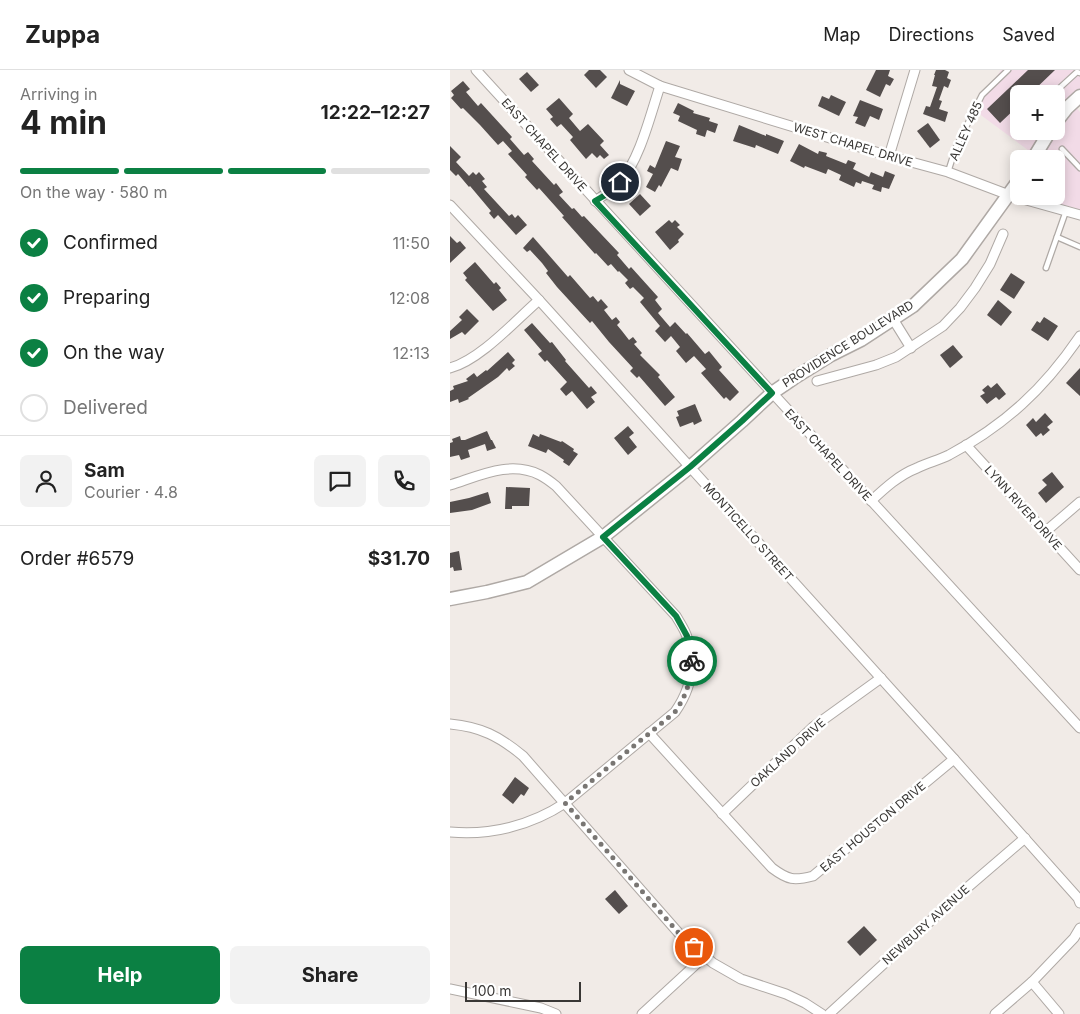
<!DOCTYPE html>
<html lang="en">
<head>
<meta charset="utf-8">
<style>
	:root { --surface:#fff; --page:#f2f2f2; --text:#222; --muted:#767676; --line:#e0e0e0; --accent:#0b8043 }
	body { margin:0; font-family:Inter,sans-serif; background:var(--page); color:var(--text); height:100vh; display:flex; flex-direction:column; font-size:19px; white-space:nowrap }
	* { box-sizing:border-box; margin:0 }
	p { font-size:16px; color:var(--muted) }
	.icon { flex:none; width:28px; height:28px; fill:none; stroke:currentColor; stroke-width:2; stroke-linecap:round; stroke-linejoin:round }
	.map { position:relative; flex:1; overflow:hidden }
	.panel { display:flex; flex-direction:column; background:var(--surface); width:450px }
	.panel>* { flex:none }
	.tools { position:absolute; left:560px; top:15px; display:grid; gap:10px }
	.tools a { display:grid; place-items:center; width:55px; height:55px; border-radius:8px; background:var(--surface); box-shadow:0 2px 12px #0003; font-size:25px }
	.scale { position:absolute; left:15px; bottom:12px; width:116px; box-sizing:border-box; padding-left:5px; border:2px solid #393735; border-top:0; font-size:14px; line-height:18px; white-space:nowrap; color:#393735; -webkit-text-stroke:4px #fff; paint-order:stroke }
	.pin { position:absolute; display:grid; place-items:center; width:42px; height:42px; color:#fff; margin:-21px; border:2px solid #fff; border-radius:50%; box-shadow:0 1px 5px #0007 }
	.courier { position:absolute; display:grid; place-items:center; width:50px; height:50px; margin:-25px; border:4px solid #0b8043; border-radius:50%; background:#fff; color:#222; box-shadow:0 1px 6px #0007 }
	.overview em { font-style:normal; font-weight:700 }
	.overview div { display:flex; flex-direction:column-reverse }
	.overview { display:flex; align-items:center; justify-content:space-between; height:85px; padding:0 20px }
	h1 { font-size:32px; font-weight:700; line-height:38px }
	.bar { display:grid; grid-template-columns:repeat(4,1fr); gap:8px 5px; align-content:center; height:60px; padding:0 20px }
	.bar i { height:6px; border-radius:4px; background:var(--line) }
	.bar .on { background:var(--accent) }
	.bar p { grid-column:span 4 }
	.line { display:flex; align-items:center; gap:12px; padding:0 20px; border-top:1px solid var(--line) }
	.line div { flex:1 }
	.round { display:grid; place-items:center; flex:none; width:52px; height:52px; border-radius:8px; background:var(--page) }
	ol { padding:0 20px; list-style:none }
	li { display:flex; align-items:center; gap:15px; height:55px }
	li p { margin-inline-start:auto }
	li .icon { padding:5px; border-radius:50%; background:var(--accent); color:#fff; stroke-width:4 }
	li:last-child { color:var(--muted) }
	li i { width:28px; height:28px; border:2px solid var(--line); border-radius:50% }
	.cta { display:flex; gap:10px; margin-top:auto; padding:10px 20px }
	.cta a { flex:1; height:58px; border-radius:8px; background:var(--accent); color:#fff; font-size:20px; font-weight:700; line-height:58px; text-align:center }
	.cta a+a { background:var(--page); color:var(--text) }
	header { display:flex; align-items:center; gap:30px; box-sizing:border-box; height:70px; padding:0 25px; background:var(--surface); border-bottom:1px solid var(--line) }
	header strong { font-size:24px }
	nav { display:flex; gap:28px; margin-inline-start:auto; font-size:18px }
	main { display:flex; flex:1; min-height:0 }
	.map>svg:first-child { display:block }
	.commercial { fill:#f2dbe7 }
	.building { fill:#544e4d }
	.lines { fill:none; stroke-linecap:round; stroke-linejoin:round }
	.service-casing { stroke:#afa9a5; stroke-width:7 }
	.minor-casing { stroke:#afa9a5; stroke-width:11 }
	.secondary-casing { stroke:#afa9a5; stroke-width:15 }
	.service { stroke:#fff; stroke-width:4.5 }
	.minor { stroke:#fff; stroke-width:9 }
	.secondary { stroke:#fff; stroke-width:12 }
	.done { stroke:#797673; stroke-width:5; stroke-dasharray:0 9 }
	.route { stroke:#0b8043; stroke-width:6 }
	.labels { text-anchor:middle; stroke-width:5; stroke-linejoin:round; paint-order:stroke }
	.street-label { font-size:12px; fill:#393735; stroke:#fff }
</style>
</head>
<body>
<header>
<strong>Zuppa</strong>
<nav><a>Map</a><a>Directions</a><a>Saved</a></nav>
</header>
<main>
<section class="panel">
<div class="overview"><div><h1>4 min</h1><p>Arriving in</p></div><em>12:22–12:27</em></div>
<div class="bar"><i class="on"></i><i class="on"></i><i class="on"></i><i></i><p>On the way · 580 m</p></div>
<ol>
<li><svg class="icon" aria-label="check" viewBox="0 0 24 24"><path d="M5 12l5 5 9-10"/></svg>Confirmed<p>11:50</p></li>
<li><svg class="icon" aria-label="check" viewBox="0 0 24 24"><path d="M5 12l5 5 9-10"/></svg>Preparing<p>12:08</p></li>
<li><svg class="icon" aria-label="check" viewBox="0 0 24 24"><path d="M5 12l5 5 9-10"/></svg>On the way<p>12:13</p></li>
<li><i></i>Delivered</li>
</ol>
<div class="line" style="height:90px"><a class="round"><svg class="icon" aria-label="person" viewBox="0 0 24 24"><circle cx="12" cy="8" r="4"/><path d="M4 21q1-7 8-7t8 7"/></svg></a><div><b>Sam</b><p>Courier · 4.8</p></div><a class="round"><svg class="icon" aria-label="chat" viewBox="0 0 24 24"><path d="M4 5h16v11H9l-5 4z"/></svg></a><a class="round"><svg class="icon" aria-label="phone" viewBox="0 0 24 24"><path d="M5 4h4l2 5-3 2q2 4 5 5l2-3 5 2v4C11 20 4 13 5 4z"/></svg></a></div>
<div class="line" style="height:65px"><div>Order #6579</div><b>$31.70</b></div>
<div class="cta"><a>Help</a><a>Share</a></div>
</section>
<div class="map">
<svg width="630" height="944" viewBox="0 0 630 944">
	<rect width="100%" height="100%" fill="#f1ebe7"/>
	<g class="commercial">
		<path d="M551,0H630V21L606,46V24H569V61H595L582,83L524,40Z"/>
		<path d="M625,36L630,42V141L625,138L581,126H606V89H588L605,61H606V59L620,41Z"/>
	</g>
	<g class="building">
		<path d="M139,0H150L157,7L146,18L134,5Z"/>
		<path d="M426,0H440L438,6L444,9L440,16L436,14L430,27L416,20Z"/>
		<path d="M486,0H495L499,2L497,8L501,10L498,18L494,16L489,30L492,31L489,39L498,42L495,52L473,44L476,36L480,37L487,17L482,16L485,5H484Z"/>
		<path d="M578,0H605L580,24H569V35L550,53L537,39Z"/>
		<path d="M77,2L89,15L81,22L69,9Z"/>
		<path d="M170,10V14L185,21L177,36L161,28Z"/>
		<path d="M13,11L20,19L16,22L28,36L31,33L62,67L60,69L74,85L78,82L84,89L82,91L104,115L106,113L113,122L109,125L122,139L124,138L132,147L134,146L169,183L167,185L179,199L181,197L208,227L205,230L212,239L208,243L220,257L225,252L236,264L237,263L255,284L259,281L272,297L269,300L289,322L280,331L276,327L274,329L251,303L256,299L244,286L236,293L226,281L230,277L221,266L215,272L205,261L210,256L190,232L194,228L183,217L180,219L175,213L178,210L169,201L168,202L161,194L158,196L146,183L145,184L112,147L114,146L89,118L87,120L75,107L77,105L58,84L62,81L53,71L48,75L30,55L13,38L11,39L1,28L4,25L1,21Z"/>
		<path d="M381,25L396,32L389,46L368,36L372,26L379,29Z"/>
		<path d="M109,28L123,44L119,48L130,61L138,54L154,71L150,75L159,85L154,89L150,85L147,88L142,83L136,89L120,70L123,67L111,54L107,57L100,49L103,47L96,39Z"/>
		<path d="M410,30L433,39L429,50L420,46L415,57L405,53L408,47L403,46Z"/>
		<path d="M228,33L244,41L243,43L260,48L259,51L268,54L265,63L257,60L255,67L246,64L247,60L228,51L230,46L223,43Z"/>
		<path d="M478,53L490,70L480,78L467,61Z"/>
		<path d="M289,55L316,66V64L334,71L328,84L306,75L305,78L283,71Z"/>
		<path d="M216,71L230,76L225,87L232,89L228,101L221,98L211,117L209,115L205,122L196,117L203,104L197,101L200,95L205,98Z"/>
		<path d="M349,74L368,84L369,81L377,83L376,86L396,94L398,90L406,93L403,99L419,107L421,102L433,107L435,101L445,105L439,119L432,117L431,122L422,119L424,115L412,111L411,114L406,112L404,117L389,110L391,105L378,99L376,104L355,96L354,98L340,91Z"/>
		<path d="M0,76L11,87L6,92L19,106L23,102L26,105L29,102L35,109L32,111L37,117L34,119L59,146L62,144L65,148L68,145L77,155L66,165L48,145L44,149L39,143L41,141L20,116L19,117L8,104L6,106L0,100Z"/>
		<path d="M190,124L201,136L190,146L179,134Z"/>
		<path d="M219,150L222,153L225,150L230,155L227,157L234,164L228,170L229,172L220,180L205,162Z"/>
		<path d="M0,166L7,173L10,171L16,178L0,193Z"/>
		<path d="M83,167L118,207L120,205L140,228L143,226L148,232L151,229L158,237L154,240L162,250L166,247L170,252L167,255L172,261L179,270L183,267L187,272L184,274L192,283L190,285L210,305L208,307L225,327L215,336L189,306L187,308L180,301L183,298L159,272L142,251L140,253L107,217L96,203L98,201L92,193L80,180L77,182L73,178Z"/>
		<path d="M25,192L44,214L46,212L51,218L49,220L57,230L43,241L15,210L17,208L13,203Z"/>
		<path d="M561,203L575,212L564,229L550,220Z"/>
		<path d="M548,230L562,242L551,256L537,245Z"/>
		<path d="M17,239L29,251L15,265L12,262L0,269V261L12,250L9,247Z"/>
		<path d="M594,247L608,256L598,271L581,260L587,251L590,253Z"/>
		<path d="M82,253L100,273L102,272L116,290L115,291L139,318L141,316L147,323L141,327L145,332L137,339L122,321L116,326L110,319L117,312L97,290L95,292L88,284L92,281L74,260Z"/>
		<path d="M503,275L513,287L500,298L490,285Z"/>
		<path d="M58,282L65,290L62,293L65,296L59,301L57,298L48,307L18,328L19,329L9,333L8,329L0,332V321L4,319L3,316L18,311L16,309L24,303L27,307L36,300L37,301Z"/>
		<path d="M630,298V326L616,313Z"/>
		<path d="M547,313L556,324L549,330L546,327L537,334L530,326L535,323L532,320L538,315L541,318Z"/>
		<path d="M245,334L252,351L244,355L243,352L230,357L226,347L229,346L227,341Z"/>
		<path d="M595,343L603,352L597,357L600,360L593,366L591,363L586,367L576,355L583,348L586,352Z"/>
		<path d="M178,356L184,363L179,367L187,377L178,385L164,368Z"/>
		<path d="M37,361L41,370H42L46,378L37,381L35,374L18,380L20,387L11,390L9,385L0,387V373L3,372L2,369L10,366L11,370H15Z"/>
		<path d="M83,364L89,367L90,364L111,372L112,371L124,379L123,381L128,384L119,396L113,392L114,390L98,379L96,383L78,376Z"/>
		<path d="M602,402L614,417L596,433L588,423L597,415L592,410Z"/>
		<path d="M56,417L80,418L79,436H62V439H55Z"/>
		<path d="M38,422L41,433L22,440L0,443V432L19,428Z"/>
		<path d="M9,481L12,500L4,501L3,497L0,498V483Z"/>
		<path d="M65,707L79,718L74,726L71,724L63,734L52,725Z"/>
		<path d="M165,820L178,836L169,844L155,829Z"/>
		<path d="M414,856L427,870L410,886L397,872Z"/>
	</g>
	<g class="lines">
		<g class="service-casing">
			<g id="service">
				<path d="M603,24L627,2L630,3"/>
				<path d="M568,59L569,58"/>
				<path d="M612,79L630,98"/>
				<path d="M498,102L506,77L532,25L558,0"/>
				<path d="M607,167L630,177"/>
				<path d="M596,198L616,141"/>
			</g>
		</g>
		<g class="minor-casing">
			<g id="minor">
				<path d="M26,0L630,658"/>
				<path d="M179,0L210,16L439,86L498,102L559,125L630,145"/>
				<path d="M439,86L465,0"/>
				<path d="M145,131C154,125 163,120 170,112C190,89 200,46 210,16"/>
				<path d="M0,135L89,230L504,689L628,828L630,833"/>
				<path d="M443,249L461,278"/>
				<path d="M0,298C30,290 65,251 89,230"/>
				<path d="M367,311L426,295L446,287L493,256L510,238L525,218L540,194L553,164"/>
				<path d="M516,375L630,500"/>
				<path d="M0,415C29,406 60,390 90,405C96,408 101,412 106,416L226,546C230,553 235,560 237,567C247,595 241,619 225,642L115,733C82,755 40,766 0,762"/>
				<path d="M421,431C435,418 449,405 467,398C477,393 489,390 499,385C555,355 594,319 630,266"/>
				<path d="M595,462L630,432"/>
				<path d="M0,654C31,657 49,666 73,686L233,868L263,893L291,909L336,924L355,933L372,944"/>
				<path d="M199,663L322,798C338,810 344,811 363,806L504,689"/>
				<path d="M272,744L363,657L431,608"/>
				<path d="M582,912L609,944"/>
				<path d="M0,919L91,938L106,944"/>
				<path d="M192,944L255,886"/>
				<path d="M379,944L511,823L575,768"/>
				<path d="M545,944L582,912L624,868L630,858"/>
			</g>
		</g>
		<g class="secondary-casing">
			<g id="secondary">
				<path d="M606,52L617,38L630,26"/>
				<path d="M583,89L600,61"/>
				<path d="M0,529L37,522L77,512L153,467L240,397L292,351L322,323L344,308L381,285L411,270L463,236L512,189L569,110"/>
			</g>
		</g>
		<use href="#service" class="service"/>
		<use href="#minor" class="minor"/>
		<use href="#secondary" class="secondary"/>
	</g>
	<g class="lines">
		<path class="done" d="M242,591C241,611 236,626 225,642L115,733L233,868L244,877"/>
		<path class="route" d="M170,112L157,124L145,131L322,323L292,351L240,397L153,467L226,546L237,566L242,591"/>
	</g>
	<g class="labels">
		<g class="street-label">
			<text transform="translate(516 61) rotate(-66)" y="4">ALLEY 485</text>
			<text transform="translate(94 75) rotate(48)" y="4">EAST CHAPEL DRIVE</text>
			<text transform="translate(403 75) rotate(17)" y="4">WEST CHAPEL DRIVE</text>
			<text transform="translate(398 274) rotate(-32)" y="4">PROVIDENCE BOULEVARD</text>
			<text transform="translate(378 385) rotate(47)" y="4">EAST CHAPEL DRIVE</text>
			<text transform="translate(573 438) rotate(48)" y="4">LYNN RIVER DRIVE</text>
			<text transform="translate(298 462) rotate(48)" y="4">MONTICELLO STREET</text>
			<text transform="translate(338 683) rotate(-42)" y="4">OAKLAND DRIVE</text>
			<text transform="translate(423 757) rotate(-40)" y="4">EAST HOUSTON DRIVE</text>
			<text transform="translate(476 855) rotate(-42)" y="4">NEWBURY AVENUE</text>
		</g>
	</g>
</svg>
<div class="tools">
<a>+</a>
<a>−</a>
</div>
<div class="scale">100 m</div>
<div class="pin" style="left:244px;top:877px;background:#ea580c"><svg class="icon" aria-label="bag" viewBox="0 0 24 24"><path d="M5 8h14l-1 12H6zM9 8a3 3 0 0 1 6 0"/></svg></div>
<div class="pin" style="left:170px;top:112px;background:#1f2937"><svg class="icon" aria-label="home" viewBox="0 0 24 24"><path d="M3 11l9-7 9 7M6 9v11h12V9"/></svg></div>
<div class="courier" style="left:242px;top:591px"><svg class="icon" aria-label="bike" viewBox="0 0 24 24"><circle cx="6" cy="16" r="4"/><circle cx="18" cy="16" r="4"/><path d="M6 16l4-8h5l3 8M10 8l3 8H6M13 5h3"/></svg></div>
</div>
</main>
</body>
</html>
